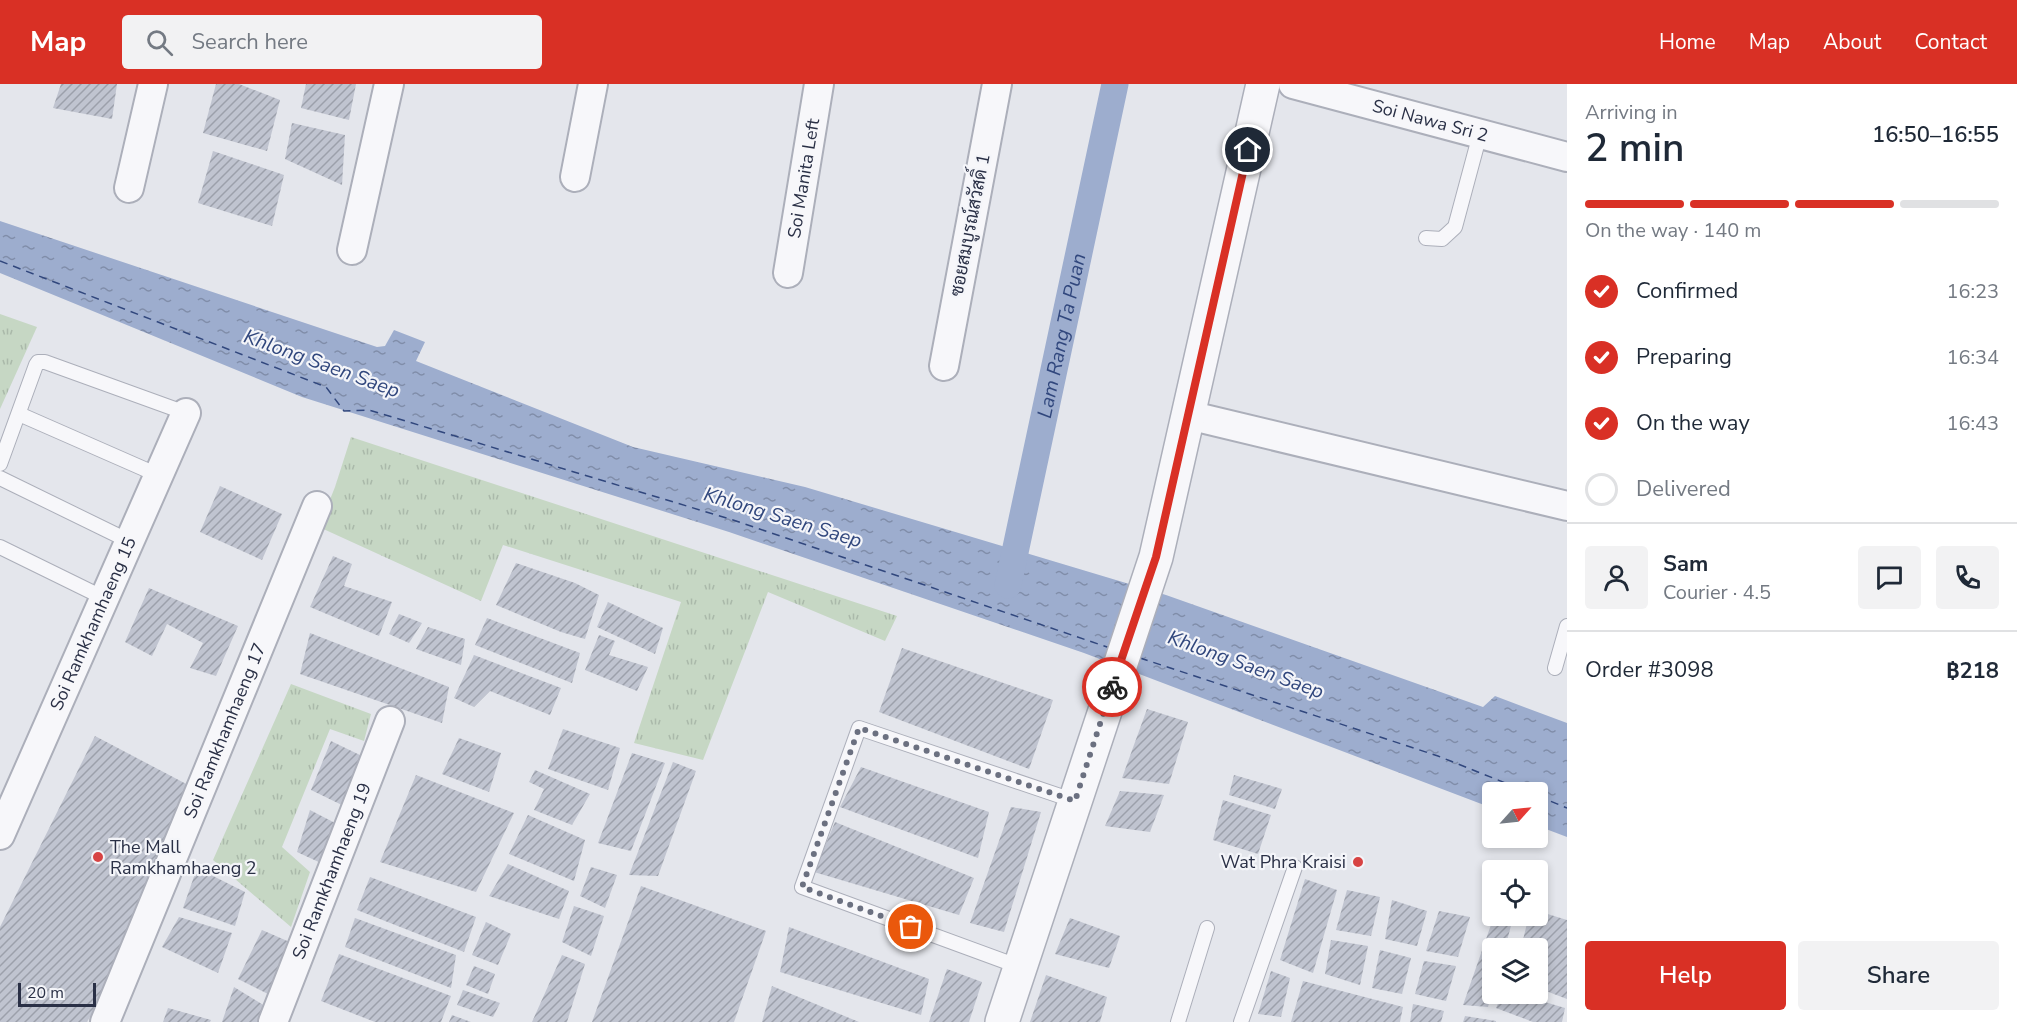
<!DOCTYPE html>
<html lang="en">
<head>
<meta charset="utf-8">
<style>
	:root { --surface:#fff; --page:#f2f2f3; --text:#1f2937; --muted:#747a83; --line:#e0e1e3; --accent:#d93025 }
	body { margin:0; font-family:"Nunito Sans",Sarabun,sans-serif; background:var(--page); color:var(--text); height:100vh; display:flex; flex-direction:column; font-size:22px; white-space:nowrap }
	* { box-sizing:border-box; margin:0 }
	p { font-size:20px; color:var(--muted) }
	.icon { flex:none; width:33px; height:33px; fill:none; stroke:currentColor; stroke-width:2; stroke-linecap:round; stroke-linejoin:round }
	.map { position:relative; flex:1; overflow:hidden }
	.details { display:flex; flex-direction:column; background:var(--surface); width:450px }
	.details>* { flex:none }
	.needle { width:39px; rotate:63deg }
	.fabs { position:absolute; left:1482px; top:698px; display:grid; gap:12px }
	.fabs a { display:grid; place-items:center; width:66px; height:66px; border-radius:6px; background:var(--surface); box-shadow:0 3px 9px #0003; font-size:30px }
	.scale { position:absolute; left:18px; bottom:15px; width:78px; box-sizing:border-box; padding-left:6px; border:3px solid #2a3046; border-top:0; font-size:16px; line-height:21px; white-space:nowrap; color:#2a3046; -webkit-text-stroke:4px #f4f5f9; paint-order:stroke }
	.pin { position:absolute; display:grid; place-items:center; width:51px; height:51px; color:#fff; margin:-26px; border:3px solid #fff; border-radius:50%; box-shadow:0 2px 6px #0007 }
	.courier { position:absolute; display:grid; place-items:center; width:60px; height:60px; margin:-30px; border:4px solid #d93025; border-radius:50%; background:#fff; color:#222; box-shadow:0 2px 8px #0007 }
	.summary em { font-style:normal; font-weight:600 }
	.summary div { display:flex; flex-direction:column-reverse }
	.summary { display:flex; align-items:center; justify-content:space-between; height:102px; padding:0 18px }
	h1 { font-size:39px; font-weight:600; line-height:45px }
	.bar { display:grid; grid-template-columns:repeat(4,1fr); gap:9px 6px; align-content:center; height:72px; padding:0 18px }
	.bar i { height:8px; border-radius:4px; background:var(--line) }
	.bar .selected { background:var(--accent) }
	.bar p { grid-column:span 4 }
	.line { display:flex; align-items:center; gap:15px; padding:0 18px; border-top:2px solid var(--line) }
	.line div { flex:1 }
	.round { display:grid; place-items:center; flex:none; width:63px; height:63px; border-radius:6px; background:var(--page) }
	ol { padding:0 18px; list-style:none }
	li { display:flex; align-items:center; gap:18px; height:66px }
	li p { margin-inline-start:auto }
	li .icon { padding:6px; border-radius:50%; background:var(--accent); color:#fff; stroke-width:4 }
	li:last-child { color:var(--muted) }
	li i { width:33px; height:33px; border:3px solid var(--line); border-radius:50% }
	.primary-button { display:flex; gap:12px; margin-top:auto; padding:12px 18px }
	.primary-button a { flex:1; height:69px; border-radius:6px; background:var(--accent); color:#fff; font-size:24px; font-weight:600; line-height:69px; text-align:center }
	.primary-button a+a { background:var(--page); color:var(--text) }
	header { display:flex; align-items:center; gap:36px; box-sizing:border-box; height:84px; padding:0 30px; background:var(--accent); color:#fff }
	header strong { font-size:28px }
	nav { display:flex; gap:33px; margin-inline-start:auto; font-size:21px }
	.search { width:420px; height:54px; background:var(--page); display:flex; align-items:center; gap:15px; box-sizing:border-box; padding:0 21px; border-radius:6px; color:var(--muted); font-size:22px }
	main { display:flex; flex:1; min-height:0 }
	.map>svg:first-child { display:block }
	.grass { fill:url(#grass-tufts) }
	.water { fill:url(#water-ripples) }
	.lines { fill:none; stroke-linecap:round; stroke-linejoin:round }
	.canal { stroke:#9dadce; stroke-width:27 }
	.ferry { stroke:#31477d; stroke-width:1.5; stroke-dasharray:8 6; stroke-linecap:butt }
	.building { fill:url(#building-hatch) }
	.service-casing { stroke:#acafba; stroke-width:16 }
	.minor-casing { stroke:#acafba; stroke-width:32 }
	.tertiary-casing { stroke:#acafba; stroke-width:36 }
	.service { stroke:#f7f7fa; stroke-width:14 }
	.minor { stroke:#f7f7fa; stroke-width:28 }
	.tertiary { stroke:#f7f7fa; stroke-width:33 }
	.done { stroke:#6b7080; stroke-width:6; stroke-dasharray:0 10.8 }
	.route { stroke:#d93025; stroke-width:8 }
	.poi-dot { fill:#d74343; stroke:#f4f5f9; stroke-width:2 }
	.labels { text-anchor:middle; stroke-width:4.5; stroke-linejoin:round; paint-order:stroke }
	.street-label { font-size:18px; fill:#2a3046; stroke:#f4f5f9 }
	.poi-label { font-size:18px; fill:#2a3046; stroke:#f4f5f9; text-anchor:start }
	.water-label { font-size:20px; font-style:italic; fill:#31477d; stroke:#f4f5f9 }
</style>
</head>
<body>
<header>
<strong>Map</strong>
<div class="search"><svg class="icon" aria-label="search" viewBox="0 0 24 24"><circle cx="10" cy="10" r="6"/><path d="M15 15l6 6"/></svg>Search here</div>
<nav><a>Home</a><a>Map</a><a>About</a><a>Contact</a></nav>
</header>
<main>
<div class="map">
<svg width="1567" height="938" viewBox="0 0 1567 938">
	<defs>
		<pattern id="grass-tufts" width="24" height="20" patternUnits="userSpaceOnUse" patternTransform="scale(1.5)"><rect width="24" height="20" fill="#c6d7c4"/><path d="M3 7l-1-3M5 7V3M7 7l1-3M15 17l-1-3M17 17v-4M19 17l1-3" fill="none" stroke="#aab9aa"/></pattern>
		<pattern id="water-ripples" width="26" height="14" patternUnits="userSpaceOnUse" patternTransform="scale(1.5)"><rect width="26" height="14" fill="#9dadce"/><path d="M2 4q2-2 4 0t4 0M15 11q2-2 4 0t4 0" fill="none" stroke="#808da9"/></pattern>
		<pattern id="building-hatch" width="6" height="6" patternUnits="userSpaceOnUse" patternTransform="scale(1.5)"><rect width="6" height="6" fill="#c0c4d0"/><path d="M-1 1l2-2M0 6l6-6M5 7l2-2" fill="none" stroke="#9ca0ab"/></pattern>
	</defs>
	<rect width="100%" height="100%" fill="#e4e6ec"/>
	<g class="grass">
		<path d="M0,230L37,243L0,325Z"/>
		<path d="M351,353L897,532L885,557L768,508L703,676L634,659L681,518L503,461L481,517L319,443L335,403Z"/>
		<path d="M291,600L371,630L364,657L330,645L282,763L310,788L291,843L213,776Z"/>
	</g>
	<path class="water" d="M0,137L377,263L385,262L394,246L425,258L416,277L633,363L805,403L1166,511L1483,623L1495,612L1567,639V753L1538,742V708H1492V724L1084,569L729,448L302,313L0,189Z"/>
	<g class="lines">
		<path class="canal" id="s1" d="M1008,501L1115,0"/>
		<g class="ferry">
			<path d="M0,177L326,303L344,327L369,326L733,436L1110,564"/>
			<path d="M1140,574L1438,672L1528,708"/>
			<path d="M1538,712L1567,724"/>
		</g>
	</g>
	<g class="building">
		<path d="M61,0H117L112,35L53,24Z"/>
		<path d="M216,0H239L280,16L267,67L203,49Z"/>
		<path d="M306,0H356L349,36L301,24Z"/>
		<path d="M292,39L345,51L342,101L285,75Z"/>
		<path d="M213,67L284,91L272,142L198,119Z"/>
		<path d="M220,402L282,430L262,476L200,448Z"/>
		<path d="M333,472L352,480L344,502L392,518L379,552L310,523Z"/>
		<path d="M516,479L575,499L599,511L585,555L561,548L496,521Z"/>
		<path d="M149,504L238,542L216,592L190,584L203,559L167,540L152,572L125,558Z"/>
		<path d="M608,518L663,544L655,570L597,543Z"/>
		<path d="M399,530L422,539L409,559L389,550Z"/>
		<path d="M487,534L580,569L572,599L475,561Z"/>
		<path d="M428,543L465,555L461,581L416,565Z"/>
		<path d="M310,549L449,603L442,639L300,590Z"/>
		<path d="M599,551L615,557L609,571L648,583L637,607L585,586Z"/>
		<path d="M902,564L1053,616L1029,685L879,628Z"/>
		<path d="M474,571L561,604L550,631L490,607L474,623L454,614Z"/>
		<path d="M1147,625L1188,638L1169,700L1122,694Z"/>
		<path d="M563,645L620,664L608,706L548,685Z"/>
		<path d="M95,652L192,703L100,916L87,938H0V843Z"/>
		<path d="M459,654L501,669L489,708L442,690Z"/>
		<path d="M331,657L364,673L346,723L311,706Z"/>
		<path d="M632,669L665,679L631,767L598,759Z"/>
		<path d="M673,678L696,687L658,792L629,791Z"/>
		<path d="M861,683L989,728L978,774L840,723Z"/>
		<path d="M535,686L590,710L572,741L534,726L544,705L529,698Z"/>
		<path d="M416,691L514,729L476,808L380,778Z"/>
		<path d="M1234,691L1282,705L1275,725L1229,711Z"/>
		<path d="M1120,707L1164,711L1150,748L1105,742Z"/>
		<path d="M1223,716L1271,731L1258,770L1213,756Z"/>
		<path d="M1011,723L1041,728L1004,848L970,839Z"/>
		<path d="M310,726L337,740L323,780L297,768Z"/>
		<path d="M528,731L585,756L574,797L509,770Z"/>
		<path d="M835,738L974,794L959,831L814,788Z"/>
		<path d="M508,780L569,807L559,835L489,812Z"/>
		<path d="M591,783L617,791L605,824L580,812Z"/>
		<path d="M197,784L245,808L235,842L183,824Z"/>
		<path d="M370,793L476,833L464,868L357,826Z"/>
		<path d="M1305,795L1337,806L1313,889L1280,876Z"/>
		<path d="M641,802L766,847L734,938H592Z"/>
		<path d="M1347,806L1380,813L1371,852L1336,846Z"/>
		<path d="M1392,816L1427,827L1417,862L1385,855Z"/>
		<path d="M574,822L604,832L591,872L562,858Z"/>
		<path d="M1439,827L1470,833L1458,873L1426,867Z"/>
		<path d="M1538,827L1567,836V915L1538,904V864H1521L1529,831H1538Z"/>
		<path d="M179,833L232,849L218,889L162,863Z"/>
		<path d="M355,834L456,871L451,904L345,863Z"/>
		<path d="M1070,834L1120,852L1109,884L1055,870Z"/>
		<path d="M1493,835L1512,838L1505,864H1492V908L1488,923L1463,921Z"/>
		<path d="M486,838L511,850L498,881L472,871Z"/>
		<path d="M789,843L929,895L921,931L780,888Z"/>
		<path d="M262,846L292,859L272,912L238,895Z"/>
		<path d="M1331,856L1368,862L1360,901L1325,890Z"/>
		<path d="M1380,866L1411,874L1402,910L1372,904Z"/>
		<path d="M339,870L451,912L441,938H375L321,917Z"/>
		<path d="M562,871L585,880L567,938H532Z"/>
		<path d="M1424,877L1456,882L1446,917L1415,910Z"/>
		<path d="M474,882L495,890L488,910L466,901Z"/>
		<path d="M947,885L982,898L969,938H929Z"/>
		<path d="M1271,887L1290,894L1281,933L1258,930Z"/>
		<path d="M1046,891L1107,913L1100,938H1030Z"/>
		<path d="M1303,897L1403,923L1400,938H1291Z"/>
		<path d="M772,902L859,938H762Z"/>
		<path d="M234,903L265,922L259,938H222Z"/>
		<path d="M463,906L500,919L493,933L457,921Z"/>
		<path d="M1503,909H1515L1565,924L1562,938H1533L1496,924Z"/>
		<path d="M1413,920L1444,927L1441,938H1410Z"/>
		<path d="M168,924L211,936L210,938H163Z"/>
		<path d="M452,931L471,938H449Z"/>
		<path d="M1465,932L1496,937V938H1463Z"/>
	</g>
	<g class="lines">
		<g class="service-casing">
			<g id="service">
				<path d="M1426,154L1442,155L1455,143L1480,50"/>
				<path d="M19,330L158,391"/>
				<path d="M0,380L36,281L38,278H45L186,329"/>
				<path d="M0,394L129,457"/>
				<path d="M0,463L104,514"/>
				<path d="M1555,584L1567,542"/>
				<path d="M1020,883L802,803L859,644L1075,717"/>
				<path d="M1178,938L1207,844"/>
				<path d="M1241,938L1295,783"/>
			</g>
		</g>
		<g class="minor-casing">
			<g id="minor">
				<path id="s2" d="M1293,0L1567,73"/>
				<path d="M575,93L593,0"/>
				<path d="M129,104L153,0"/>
				<path d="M352,166L389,0"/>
				<path id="s3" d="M788,189L819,0"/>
				<path d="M944,282L997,0"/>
				<path d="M1188,331L1567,422"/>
				<path id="s4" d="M0,751L186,329"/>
				<path id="s5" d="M105,938L317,422"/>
				<path id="s6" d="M273,938L390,637"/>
			</g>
		</g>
		<g class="tertiary-casing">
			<path id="tertiary" d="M1002,938L1156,473L1263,0"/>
		</g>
		<use href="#service" class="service"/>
		<use href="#minor" class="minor"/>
		<use href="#tertiary" class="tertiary"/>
	</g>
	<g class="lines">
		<path class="done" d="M911,843L802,803L859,644L1075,717L1112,603"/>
		<path class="route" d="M1112,603L1156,473L1248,66"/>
	</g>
	<g class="poi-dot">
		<circle cx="98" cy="773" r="6"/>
		<circle cx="1358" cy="778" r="6"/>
	</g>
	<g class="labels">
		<g class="street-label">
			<text dy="6" stroke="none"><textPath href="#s2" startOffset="142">Soi Nawa Sri 2</textPath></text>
			<text dy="6" stroke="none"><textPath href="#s3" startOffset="96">Soi Manita Left</textPath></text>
			<text transform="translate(970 141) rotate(-79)" y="6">ซอยสมบูรณ์สวัสดิ์ 1</text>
			<text dy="6" stroke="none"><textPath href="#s4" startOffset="231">Soi Ramkhamhaeng 15</textPath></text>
			<text dy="6" stroke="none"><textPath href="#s5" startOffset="315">Soi Ramkhamhaeng 17</textPath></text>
			<text dy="6" stroke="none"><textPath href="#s6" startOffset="162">Soi Ramkhamhaeng 19</textPath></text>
		</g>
		<g class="poi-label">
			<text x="110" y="769">The Mall<tspan x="110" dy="21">Ramkhamhaeng 2</tspan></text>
			<text x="1346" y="784" text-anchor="end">Wat Phra Kraisi</text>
		</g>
		<g class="water-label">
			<text dy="7" stroke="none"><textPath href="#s1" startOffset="255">Lam Rang Ta Puan</textPath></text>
			<text transform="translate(322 279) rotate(20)" y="7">Khlong Saen Saep</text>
			<text transform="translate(783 433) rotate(17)" y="7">Khlong Saen Saep</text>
			<text transform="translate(1246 580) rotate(20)" y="7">Khlong Saen Saep</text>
		</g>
	</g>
</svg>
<div class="fabs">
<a><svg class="needle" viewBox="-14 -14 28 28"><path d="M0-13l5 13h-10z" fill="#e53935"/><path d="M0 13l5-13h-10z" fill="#747a83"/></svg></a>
<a><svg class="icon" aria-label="locate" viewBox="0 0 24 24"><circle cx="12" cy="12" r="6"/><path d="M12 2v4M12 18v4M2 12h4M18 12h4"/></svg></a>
<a><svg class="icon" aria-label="layers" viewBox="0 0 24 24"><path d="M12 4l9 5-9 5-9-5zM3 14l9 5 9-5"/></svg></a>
</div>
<div class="scale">20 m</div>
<div class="pin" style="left:911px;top:843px;background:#ea580c"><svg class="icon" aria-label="bag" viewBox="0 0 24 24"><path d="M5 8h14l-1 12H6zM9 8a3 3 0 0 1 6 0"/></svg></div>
<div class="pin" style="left:1248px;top:66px;background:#1f2937"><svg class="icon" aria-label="home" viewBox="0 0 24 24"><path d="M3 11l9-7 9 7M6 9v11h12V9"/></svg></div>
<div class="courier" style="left:1112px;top:603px"><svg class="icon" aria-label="bike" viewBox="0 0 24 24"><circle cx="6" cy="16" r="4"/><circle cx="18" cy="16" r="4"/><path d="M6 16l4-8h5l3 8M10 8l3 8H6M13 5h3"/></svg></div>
</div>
<section class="details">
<div class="summary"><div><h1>2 min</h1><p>Arriving in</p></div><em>16:50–16:55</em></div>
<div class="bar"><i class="selected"></i><i class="selected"></i><i class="selected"></i><i></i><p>On the way · 140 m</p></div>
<ol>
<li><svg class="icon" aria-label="check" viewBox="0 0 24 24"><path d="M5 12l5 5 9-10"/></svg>Confirmed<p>16:23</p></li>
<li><svg class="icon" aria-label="check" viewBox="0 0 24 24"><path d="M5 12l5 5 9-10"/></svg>Preparing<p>16:34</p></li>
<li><svg class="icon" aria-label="check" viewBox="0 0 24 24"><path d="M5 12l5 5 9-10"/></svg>On the way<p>16:43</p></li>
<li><i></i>Delivered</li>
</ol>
<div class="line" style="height:108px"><a class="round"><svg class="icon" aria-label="person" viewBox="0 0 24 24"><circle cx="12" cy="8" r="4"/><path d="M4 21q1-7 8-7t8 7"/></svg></a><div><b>Sam</b><p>Courier · 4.5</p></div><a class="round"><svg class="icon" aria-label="chat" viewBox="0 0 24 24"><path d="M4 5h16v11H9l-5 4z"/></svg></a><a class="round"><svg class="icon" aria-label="phone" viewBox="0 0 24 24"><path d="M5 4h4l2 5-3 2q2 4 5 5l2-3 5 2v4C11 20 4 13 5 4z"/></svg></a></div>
<div class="line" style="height:78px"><div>Order #3098</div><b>฿218</b></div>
<div class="primary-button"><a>Help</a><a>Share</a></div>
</section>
</main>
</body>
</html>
